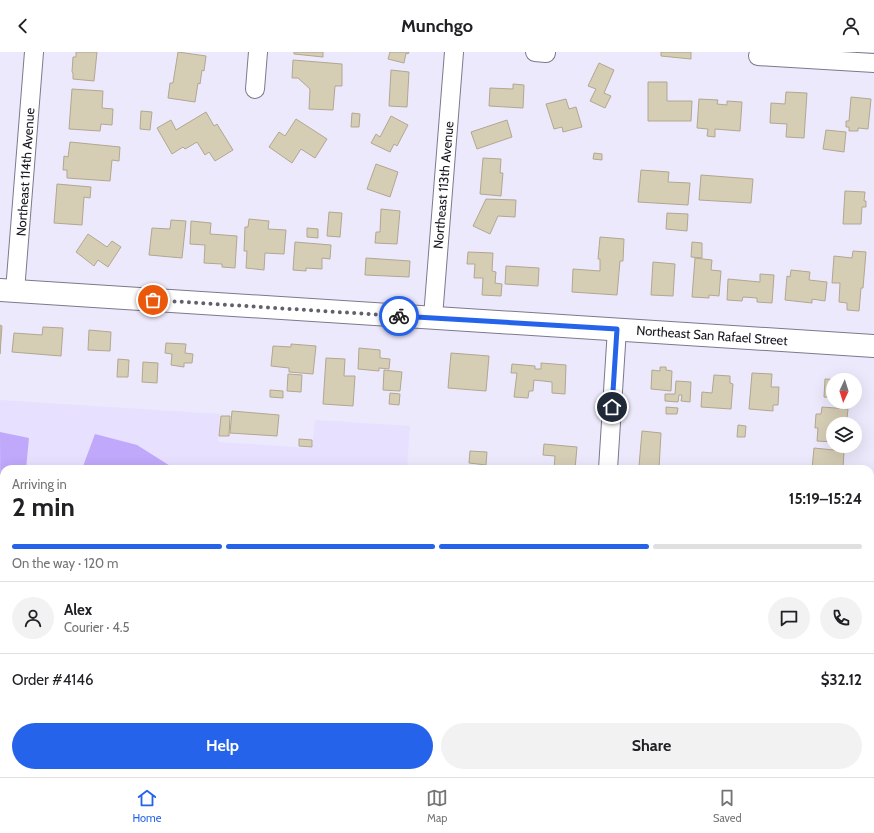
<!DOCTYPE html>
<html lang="en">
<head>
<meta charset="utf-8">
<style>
	:root { --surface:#fff; --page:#f2f2f2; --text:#202124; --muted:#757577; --line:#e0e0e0; --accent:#2563eb }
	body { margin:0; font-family:Cabin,sans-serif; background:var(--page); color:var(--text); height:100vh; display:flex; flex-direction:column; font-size:15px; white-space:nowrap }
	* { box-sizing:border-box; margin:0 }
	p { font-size:13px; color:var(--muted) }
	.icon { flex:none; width:22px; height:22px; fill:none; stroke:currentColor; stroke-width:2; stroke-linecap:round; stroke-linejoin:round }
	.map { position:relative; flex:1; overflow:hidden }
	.sheet { position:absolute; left:0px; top:413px; width:874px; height:312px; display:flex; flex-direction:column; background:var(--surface); border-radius:12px 12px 0 0; box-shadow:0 4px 16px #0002 }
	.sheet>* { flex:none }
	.needle { width:26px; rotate:184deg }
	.fabs { position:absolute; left:826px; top:321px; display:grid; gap:8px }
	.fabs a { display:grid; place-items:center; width:36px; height:36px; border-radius:50%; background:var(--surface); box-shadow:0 4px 16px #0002; font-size:20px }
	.pin { position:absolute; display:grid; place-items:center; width:34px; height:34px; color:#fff; margin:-17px; border:2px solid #fff; border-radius:50%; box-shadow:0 1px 4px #0007 }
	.courier { position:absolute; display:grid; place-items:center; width:40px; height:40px; margin:-20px; border:3px solid #2563eb; border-radius:50%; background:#fff; color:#222; box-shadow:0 1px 5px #0007 }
	.overview em { font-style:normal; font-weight:700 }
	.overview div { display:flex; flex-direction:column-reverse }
	.overview { display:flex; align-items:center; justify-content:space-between; height:68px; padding:0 12px }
	h1 { font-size:26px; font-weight:700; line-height:30px }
	.bar { display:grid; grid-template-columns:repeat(4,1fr); gap:6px 4px; align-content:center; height:48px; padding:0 12px }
	.bar i { height:5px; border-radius:3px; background:var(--line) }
	.bar .selected { background:var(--accent) }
	.bar p { grid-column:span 4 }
	.line { display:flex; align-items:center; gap:10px; padding:0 12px; border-top:1px solid var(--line) }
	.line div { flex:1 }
	.round { display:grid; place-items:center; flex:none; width:42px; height:42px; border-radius:21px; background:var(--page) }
	.cta { display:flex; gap:8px; margin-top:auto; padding:8px 12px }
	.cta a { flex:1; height:46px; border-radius:24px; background:var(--accent); color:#fff; font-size:16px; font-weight:700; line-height:46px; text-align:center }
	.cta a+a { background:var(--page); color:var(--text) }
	header { display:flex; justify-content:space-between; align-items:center; height:52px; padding:0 12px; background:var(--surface); font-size:18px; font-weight:700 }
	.dock { display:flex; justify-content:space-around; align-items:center; height:56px; border-top:1px solid var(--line); background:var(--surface); font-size:11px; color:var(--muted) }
	.dock a { display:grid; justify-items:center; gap:2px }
	.dock .selected { color:var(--accent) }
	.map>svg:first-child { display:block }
	.built { fill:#e7e0ff }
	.green { fill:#c0a8fa }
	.building { fill:#d6cdb5; stroke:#b1a791 }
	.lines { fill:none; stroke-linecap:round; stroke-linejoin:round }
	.street-casing { stroke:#7d788d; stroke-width:20 }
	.secondary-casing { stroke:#7d788d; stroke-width:24 }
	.street { stroke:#fff; stroke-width:18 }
	.secondary { stroke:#fff; stroke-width:22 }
	.done { stroke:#63606c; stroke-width:4; stroke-dasharray:0 7.2 }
	.route { stroke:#2563eb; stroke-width:5 }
	.labels { text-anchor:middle; stroke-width:3.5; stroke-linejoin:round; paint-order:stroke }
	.street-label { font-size:13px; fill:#19171f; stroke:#fff }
</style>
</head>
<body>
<header><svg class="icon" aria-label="back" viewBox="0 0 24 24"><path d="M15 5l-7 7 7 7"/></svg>Munchgo<svg class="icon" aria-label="person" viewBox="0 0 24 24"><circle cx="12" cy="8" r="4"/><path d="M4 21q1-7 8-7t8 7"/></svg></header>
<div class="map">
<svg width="874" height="725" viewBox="0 0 874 725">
	<rect width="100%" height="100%" fill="#ede9fc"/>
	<path class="built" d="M0,348L220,362L218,390L312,396L315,368L410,374L407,417H4V721H289L288,725H0Z"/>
	<g class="green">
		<path d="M0,380L29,386L26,417H4V546L1,549Z"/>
		<path d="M95,382L137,393L175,417H82Z"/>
	</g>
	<g class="building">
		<path d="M76,0H97L94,29L73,27V21L72,20L73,5H76Z"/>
		<path d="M178,0L206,4L204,19L202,18L200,32L198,31L195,50L168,46L170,31H173Z"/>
		<path d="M294,0H323V5L294,2Z"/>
		<path d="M390,0H409L408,2L406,1L404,11L388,7Z"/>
		<path d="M661,0H691V7L661,4Z"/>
		<path d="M293,8L342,12V34H335L333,58L309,57L310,37L298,26H292Z"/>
		<path d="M599,11L614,18L604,41L611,44L605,56L590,49L596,37L588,34Z"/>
		<path d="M391,18L409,20L407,55L389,54Z"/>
		<path d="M648,30H667V49H692L691,69H648Z"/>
		<path d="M513,32L524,33L523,56L489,54L490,36L513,37Z"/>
		<path d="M72,37L103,39L102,56L113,57L112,73L101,72L100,79L69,77Z"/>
		<path d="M786,40L807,41L804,86L786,85L787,72L770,71L771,51L785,52Z"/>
		<path d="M851,45L871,47L868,77L858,76V79H849V75H846V69H849Z"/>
		<path d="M566,47L569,57L576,55L582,75L563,80L562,75L554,77L546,52Z"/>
		<path d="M699,47L718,48L717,52L727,53V49L742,50L740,79L715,77V85L707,84L708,77L697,76Z"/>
		<path d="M141,59L152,60L150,78L140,77Z"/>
		<path d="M206,60L214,74L217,72L233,98L215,109L209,100L205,103L197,90L185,97L183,95L172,102L157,76L171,68L176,78Z"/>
		<path d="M352,61L360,62L359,75H351Z"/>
		<path d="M391,64L408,73L397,94L394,92L390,100L371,91L376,82L380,85Z"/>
		<path d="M296,67L327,87L315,106L301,97L292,111L269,95L279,80L285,84Z"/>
		<path d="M507,68L512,85L477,97L471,80Z"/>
		<path d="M826,78L846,80L844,100L823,97Z"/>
		<path d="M70,90L120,95L119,109L112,108L110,129L67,126V118H63L64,104L68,105Z"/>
		<path d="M594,101L602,102V108L593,107Z"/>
		<path d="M483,106L501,107L500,121H503L501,144L480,142Z"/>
		<path d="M376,112L398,120L390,145L367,137Z"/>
		<path d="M641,118L669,120L668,130L690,131L688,153L638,150Z"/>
		<path d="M701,123L753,127L751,151L699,148Z"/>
		<path d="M57,132L91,135L90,146L84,145L82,173L54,171Z"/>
		<path d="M845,139L865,140L864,149H866V155H862L861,172H843Z"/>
		<path d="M486,147L516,148L515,165L498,164L490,182L473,174Z"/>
		<path d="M381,157L400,159L397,192L375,191L376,180H380Z"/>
		<path d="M329,160L342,161L340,185L327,184Z"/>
		<path d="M667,161L688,162L687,179L666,177Z"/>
		<path d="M249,167L269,169L268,177L286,178L284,202L265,201L264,218L246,216L247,199H244L245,175H248Z"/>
		<path d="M171,168L186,169L182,206L149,203L152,176L170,177Z"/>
		<path d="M191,169L211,171L210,182L237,184L235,216L222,215V212L204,211L205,193L190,192Z"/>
		<path d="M307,176L318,177V186L307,185Z"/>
		<path d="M88,182L107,195L112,189L121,195L108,215L98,208L94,214L76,200Z"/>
		<path d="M600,185L624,187L623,209H620L617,243L572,240L573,217L600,219V207H598Z"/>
		<path d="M295,190L331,193L330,207L322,206V217L306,216V219L293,218Z"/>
		<path d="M692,190L702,191V206L691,205Z"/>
		<path d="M853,199L866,200L863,236H861L859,259L847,258V251L839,250L840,231H832L834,204L852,206Z"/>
		<path d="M468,200L493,201L492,219L496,220L495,231L502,232L501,244L482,243L483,226H474L475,212H467Z"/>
		<path d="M366,206L410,209L409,225L365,223Z"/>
		<path d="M695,206L712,208L711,218L721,219L719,244L709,243V246L692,245Z"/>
		<path d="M653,210L675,212L673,244L651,243Z"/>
		<path d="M506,214L539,216L538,234L505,232Z"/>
		<path d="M791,218L810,220L809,228L827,230L825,249L812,247V251L785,248L787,224L790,225Z"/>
		<path d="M760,222L774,223L772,251L757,250V246L743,245L742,249L727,248L728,227L760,230Z"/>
		<path d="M0,273L2,274L0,302Z"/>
		<path d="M43,275L63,276L61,304L12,300L14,281L42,283Z"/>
		<path d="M89,278L111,280L110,299L88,298Z"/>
		<path d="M166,291L186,292L185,301L193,302L192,311H184V315L171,313L172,302L165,301Z"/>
		<path d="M291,292L316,294L313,322L289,320V316L271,314L273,294L291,295Z"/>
		<path d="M359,296L380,298V306L390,307L389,317L379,316V319L358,317Z"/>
		<path d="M451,301L489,304L486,339L448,336Z"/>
		<path d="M326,306L345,307L344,324H355L353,354L323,352Z"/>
		<path d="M118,307L129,308L128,325H117Z"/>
		<path d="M143,310L158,311L157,331L142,330Z"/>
		<path d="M541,311L566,313L565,342L552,341V330L534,328L533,339H529L528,346L514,345L517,321H511L512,312L535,314V317H541Z"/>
		<path d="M660,315H666V318L672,319L671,339L651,337L652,318L660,319Z"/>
		<path d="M384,318L402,320L400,339L383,338Z"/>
		<path d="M752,321L772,322L771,335H779L778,353H773V359L749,357Z"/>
		<path d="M288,322L302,323L301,340L287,339Z"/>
		<path d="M714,323L730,324V331L733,332L731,357L701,355L702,340L712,341Z"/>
		<path d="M825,327L846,328H833V346L824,345Z"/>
		<path d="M676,329L691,330L690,350L681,349L682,343H679L678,350L665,349V342H675Z"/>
		<path d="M270,338L283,339V346L270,345Z"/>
		<path d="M390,341L400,342L399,353L389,352Z"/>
		<path d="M666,355L678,356L677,362H666Z"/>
		<path d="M822,355L848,357L847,366L851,367L850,372H833V390L817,389L818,376H815L816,362H821Z"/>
		<path d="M232,359L279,363L277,384L230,381Z"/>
		<path d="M221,364H230L229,384H219Z"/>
		<path d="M738,373L746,374L745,385H737Z"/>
		<path d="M642,379L661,381L659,416L639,414Z"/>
		<path d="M299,387L312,388V395L299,394Z"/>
		<path d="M544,392L577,395L575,417H554L555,404L543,403Z"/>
		<path d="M814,396L844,399L843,417H812Z"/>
		<path d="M470,399L487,400L486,413L469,411Z"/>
		<path d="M0,713H4V721H56V725H0Z"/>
		<rect x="132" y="721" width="131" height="4"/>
		<rect x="317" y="721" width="26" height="4"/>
		<path d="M575,721H589L588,725H574Z"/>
		<path d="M643,721H666V724L643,722Z"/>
		<rect x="700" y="721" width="13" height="4"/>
		<path d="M805,721H811L810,725H804Z"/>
		<path d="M460,722L469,723V725H459Z"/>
		<path d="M486,722L495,723L494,725H485Z"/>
	</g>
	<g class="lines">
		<g class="street-casing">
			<g id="street">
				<path d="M535,0L546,1"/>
				<path d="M758,4L874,11"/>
				<path d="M255,37L258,0"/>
				<path d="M15,239L34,0"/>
				<path d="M433,265L454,0"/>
				<path d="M608,417L617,277"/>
				<path d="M870,600L874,549"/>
				<path d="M383,725V721"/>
				<path d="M861,725V721"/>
			</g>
		</g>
		<g class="secondary-casing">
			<path id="secondary" d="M0,238L874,294"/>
		</g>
		<use href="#street" class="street"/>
		<use href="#secondary" class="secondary"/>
	</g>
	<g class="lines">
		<path class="done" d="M153,248L399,264"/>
		<path class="route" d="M399,264L617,277L612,355"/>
	</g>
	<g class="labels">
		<g class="street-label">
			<text transform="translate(25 120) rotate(-86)" y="5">Northeast 114th Avenue</text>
			<text transform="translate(443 133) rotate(-85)" y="5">Northeast 113th Avenue</text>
			<text transform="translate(712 283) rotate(4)" y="5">Northeast San Rafael Street</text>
		</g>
	</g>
</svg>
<div class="fabs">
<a><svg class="needle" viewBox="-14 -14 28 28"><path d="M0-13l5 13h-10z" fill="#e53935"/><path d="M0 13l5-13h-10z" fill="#757577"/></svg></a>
<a><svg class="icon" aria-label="layers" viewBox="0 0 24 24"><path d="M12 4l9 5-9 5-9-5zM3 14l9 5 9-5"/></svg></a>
</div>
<div class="pin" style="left:153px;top:248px;background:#ea580c"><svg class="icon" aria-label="bag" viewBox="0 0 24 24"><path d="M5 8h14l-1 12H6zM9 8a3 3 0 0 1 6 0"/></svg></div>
<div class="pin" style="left:612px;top:355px;background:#1f2937"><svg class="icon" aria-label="home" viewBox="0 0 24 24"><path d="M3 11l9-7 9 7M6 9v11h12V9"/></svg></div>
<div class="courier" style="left:399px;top:264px"><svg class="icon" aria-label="bike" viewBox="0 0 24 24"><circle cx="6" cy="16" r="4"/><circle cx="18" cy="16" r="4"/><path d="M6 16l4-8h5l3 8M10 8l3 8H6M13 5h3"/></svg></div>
<section class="sheet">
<div class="overview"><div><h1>2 min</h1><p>Arriving in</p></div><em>15:19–15:24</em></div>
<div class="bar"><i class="selected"></i><i class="selected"></i><i class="selected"></i><i></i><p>On the way · 120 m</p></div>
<div class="line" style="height:72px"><a class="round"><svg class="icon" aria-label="person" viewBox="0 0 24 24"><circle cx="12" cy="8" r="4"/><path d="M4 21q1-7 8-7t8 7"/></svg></a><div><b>Alex</b><p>Courier · 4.5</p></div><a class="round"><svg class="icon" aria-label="chat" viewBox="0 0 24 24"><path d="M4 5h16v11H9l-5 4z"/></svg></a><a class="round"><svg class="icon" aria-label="phone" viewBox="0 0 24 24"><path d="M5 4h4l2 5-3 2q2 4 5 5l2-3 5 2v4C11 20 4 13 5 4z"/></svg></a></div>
<div class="line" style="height:52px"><div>Order #4146</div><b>$32.12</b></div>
<div class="cta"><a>Help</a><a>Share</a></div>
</section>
</div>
<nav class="dock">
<a class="selected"><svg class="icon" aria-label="home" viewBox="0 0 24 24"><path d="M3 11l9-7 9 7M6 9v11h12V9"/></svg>Home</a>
<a><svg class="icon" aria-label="map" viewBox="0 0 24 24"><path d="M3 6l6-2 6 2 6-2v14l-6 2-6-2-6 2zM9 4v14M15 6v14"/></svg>Map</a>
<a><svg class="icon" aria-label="saved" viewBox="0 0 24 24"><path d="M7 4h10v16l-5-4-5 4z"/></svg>Saved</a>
</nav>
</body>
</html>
